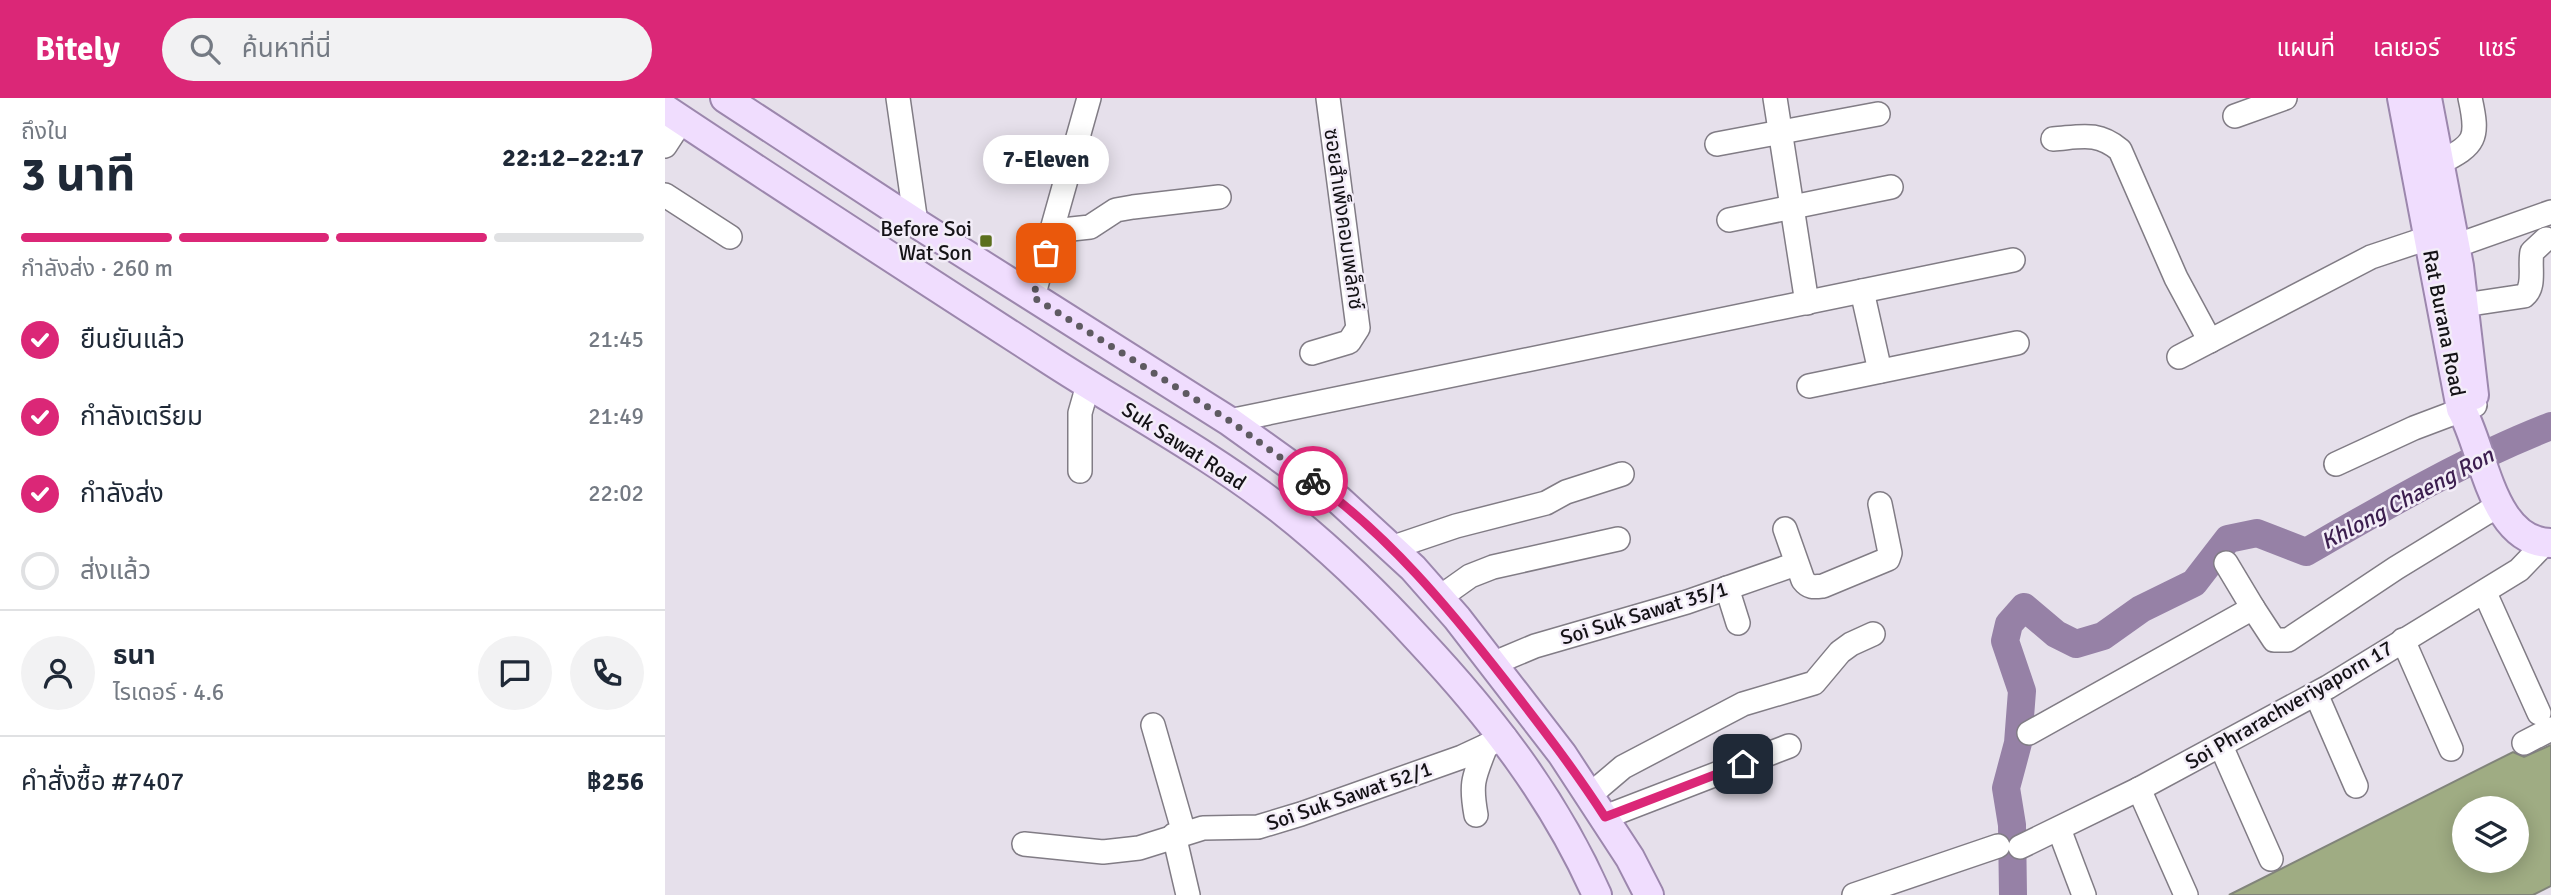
<!DOCTYPE html>
<html lang="th">
<head>
<meta charset="utf-8">
<style>
	:root { --surface:#fff; --page:#f2f2f3; --text:#1f2937; --muted:#747a83; --line:#e0e1e3; --accent:#db2777 }
	body { margin:0; font-family:Signika,"Noto Sans Thai",sans-serif; background:var(--page); color:var(--text); height:100vh; display:flex; flex-direction:column; font-size:26px; white-space:nowrap }
	* { box-sizing:border-box; margin:0 }
	p { font-size:23px; color:var(--muted) }
	.icon { flex:none; width:38px; height:38px; fill:none; stroke:currentColor; stroke-width:2; stroke-linecap:round; stroke-linejoin:round }
	.map { position:relative; flex:1; overflow:hidden }
	.side { display:flex; flex-direction:column; background:var(--surface); width:665px }
	.side>* { flex:none }
	.tools { position:absolute; left:1787px; top:698px; display:grid; gap:14px }
	.tools a { display:grid; place-items:center; width:77px; height:77px; border-radius:50%; background:var(--surface); box-shadow:0 4px 18px #0003; font-size:35px }
	.pin { position:absolute; display:grid; place-items:center; width:60px; height:60px; color:#fff; margin:-30px; border-radius:14px; box-shadow:0 4px 10px #0006 }
	.courier { position:absolute; display:grid; place-items:center; width:70px; height:70px; margin:-35px; border:5px solid #db2777; border-radius:50%; background:#fff; color:#222; box-shadow:0 2px 9px #0007 }
	.bubble { position:absolute; height:49px; border-radius:24px; background:var(--surface); box-shadow:0 4px 18px #0003; font-size:23px; font-weight:700; line-height:49px; text-align:center }
	.overview em { font-style:normal; font-weight:700 }
	.overview div { display:flex; flex-direction:column-reverse }
	.overview { display:flex; align-items:center; justify-content:space-between; height:119px; padding:0 21px }
	h1 { font-size:46px; font-weight:700; line-height:52px }
	.bar { display:grid; grid-template-columns:repeat(4,1fr); gap:10px 7px; align-content:center; height:84px; padding:0 21px }
	.bar i { height:9px; border-radius:5px; background:var(--line) }
	.bar .active { background:var(--accent) }
	.bar p { grid-column:span 4 }
	.line { display:flex; align-items:center; gap:18px; padding:0 21px; border-top:2px solid var(--line) }
	.line div { flex:1 }
	.round { display:grid; place-items:center; flex:none; width:74px; height:74px; border-radius:37px; background:var(--page) }
	ol { padding:0 21px; list-style:none }
	li { display:flex; align-items:center; gap:21px; height:77px }
	li p { margin-inline-start:auto }
	li .icon { padding:7px; border-radius:50%; background:var(--accent); color:#fff; stroke-width:4 }
	li:last-child { color:var(--muted) }
	li i { width:38px; height:38px; border:4px solid var(--line); border-radius:50% }
	header { display:flex; align-items:center; gap:42px; box-sizing:border-box; height:98px; padding:0 35px; background:var(--accent); color:#fff }
	header strong { font-size:33px }
	nav { display:flex; gap:38px; margin-inline-start:auto; font-size:24px }
	.search { width:490px; height:63px; background:var(--page); display:flex; align-items:center; gap:18px; box-sizing:border-box; padding:0 24px; border-radius:38px; color:var(--muted); font-size:26px }
	main { display:flex; flex:1; min-height:0 }
	.map>svg:first-child { display:block }
	.lines { fill:none; stroke-linecap:round; stroke-linejoin:round }
	.river { stroke:#9681a6; stroke-width:28 }
	.building { fill:#9fac83; stroke:#81847a; stroke-width:2; fill-rule:evenodd }
	.minor-casing { stroke:#817c85; stroke-width:26 }
	.major-casing { stroke:#9c87ad; stroke-width:32 }
	.minor { stroke:#fff; stroke-width:23 }
	.major { stroke:#f0ddfe; stroke-width:28 }
	.done { stroke:#5e5a61; stroke-width:7; stroke-dasharray:0 12.6 }
	.route { stroke:#db2777; stroke-width:9 }
	.poi-dot { fill:#5b6f1d; stroke:#f3edf8; stroke-width:2.5 }
	.labels { text-anchor:middle; stroke-width:5; stroke-linejoin:round; paint-order:stroke }
	.street-label { font-size:21px; fill:#141216; stroke:#f3edf8 }
	.poi-label { font-size:21px; fill:#141216; stroke:#f3edf8; text-anchor:end }
	.water-label { font-size:23px; font-style:italic; fill:#3c1e4f; stroke:#f3edf8 }
</style>
</head>
<body>
<header>
<strong>Bitely</strong>
<div class="search"><svg class="icon" aria-label="search" viewBox="0 0 24 24"><circle cx="10" cy="10" r="6"/><path d="M15 15l6 6"/></svg>ค้นหาที่นี่</div>
<nav><a>แผนที่</a><a>เลเยอร์</a><a>แชร์</a></nav>
</header>
<main>
<section class="side">
<div class="overview"><div><h1>3 นาที</h1><p>ถึงใน</p></div><em>22:12–22:17</em></div>
<div class="bar"><i class="active"></i><i class="active"></i><i class="active"></i><i></i><p>กำลังส่ง · 260 m</p></div>
<ol>
<li><svg class="icon" aria-label="check" viewBox="0 0 24 24"><path d="M5 12l5 5 9-10"/></svg>ยืนยันแล้ว<p>21:45</p></li>
<li><svg class="icon" aria-label="check" viewBox="0 0 24 24"><path d="M5 12l5 5 9-10"/></svg>กำลังเตรียม<p>21:49</p></li>
<li><svg class="icon" aria-label="check" viewBox="0 0 24 24"><path d="M5 12l5 5 9-10"/></svg>กำลังส่ง<p>22:02</p></li>
<li><i></i>ส่งแล้ว</li>
</ol>
<div class="line" style="height:126px"><a class="round"><svg class="icon" aria-label="person" viewBox="0 0 24 24"><circle cx="12" cy="8" r="4"/><path d="M4 21q1-7 8-7t8 7"/></svg></a><div><b>ธนา</b><p>ไรเดอร์ · 4.6</p></div><a class="round"><svg class="icon" aria-label="chat" viewBox="0 0 24 24"><path d="M4 5h16v11H9l-5 4z"/></svg></a><a class="round"><svg class="icon" aria-label="phone" viewBox="0 0 24 24"><path d="M5 4h4l2 5-3 2q2 4 5 5l2-3 5 2v4C11 20 4 13 5 4z"/></svg></a></div>
<div class="line" style="height:91px"><div>คำสั่งซื้อ #7407</div><b>฿256</b></div>
</section>
<div class="map">
<svg width="1886" height="797" viewBox="0 0 1886 797">
	<rect width="100%" height="100%" fill="#e6e0eb"/>
	<g class="lines">
		<path class="river" d="M1348,797L1347,727L1341,690L1353,645L1357,593L1340,543L1344,526L1359,509L1391,536L1411,546L1438,538L1476,511L1529,485L1563,441L1592,435L1641,454C1721,408 1801,361 1886,328"/>
	</g>
	<path class="building" d="M1886,647V788L1868,797H1564L1848,654L1859,659ZM1799,710H1852V763H1799Z"/>
	<g class="lines">
		<g class="minor-casing">
			<g id="minor">
				<path d="M233,0L251,125"/>
				<path d="M1110,0L1142,205"/>
				<path d="M1570,18L1620,0"/>
				<path d="M1388,41C1416,39 1432,33 1455,52L1511,180L1545,243"/>
				<path d="M1052,46L1213,16"/>
				<path d="M0,48L17,22"/>
				<path d="M1774,65C1811,47 1814,40 1805,0"/>
				<path d="M0,97L65,139"/>
				<path d="M1064,122L1226,89"/>
				<path d="M388,133L425,129L451,112L468,109L554,99"/>
				<path d="M1790,148L1886,114"/>
				<path d="M1197,193L1215,273"/>
				<path d="M368,199L424,0"/>
				<path d="M1799,207L1859,198C1871,189 1864,168 1867,154L1881,141"/>
				<path d="M647,255L684,244L693,230L663,0"/>
				<path d="M1514,259L1706,159L1763,140"/>
				<path d="M1144,288L1352,245"/>
				<path d="M564,323L1348,162"/>
				<path d="M1671,366L1749,330L1810,307"/>
				<path d="M415,373V315L423,287"/>
				<path d="M1120,431L1138,482C1144,490 1149,489 1158,488L1223,461L1225,455L1215,406"/>
				<path d="M726,450L791,428L881,405L901,394L957,376"/>
				<path d="M1561,465L1588,510"/>
				<path d="M1062,490L1073,525"/>
				<path d="M1820,495L1874,615"/>
				<path d="M774,500L805,478L828,469L953,441"/>
				<path d="M1738,542L1786,651"/>
				<path d="M827,566L870,548L1022,504L1131,466"/>
				<path d="M1651,596L1691,688"/>
				<path d="M488,627L519,735"/>
				<path d="M1364,635L1588,510L1609,542H1623L1731,470L1834,407"/>
				<path d="M1859,645L1886,631"/>
				<path d="M1556,648L1606,761"/>
				<path d="M1474,691L1521,797"/>
				<path d="M925,697L958,669L1078,606L1149,585L1175,554L1186,546L1208,536"/>
				<path d="M811,717C805,684 809,679 821,648"/>
				<path d="M940,719L1124,648"/>
				<path d="M1394,731L1419,797"/>
				<path d="M509,737L523,797"/>
				<path d="M359,746L438,754L474,750L538,730L593,729L636,716L797,659L840,639"/>
				<path d="M1355,749L1474,691L1663,589L1854,472L1880,445"/>
				<path d="M1189,797L1333,748"/>
			</g>
		</g>
		<g class="major-casing">
			<g id="major">
				<path d="M60,0L251,125L564,323L674,402L748,470L792,520L897,656L965,760L984,797"/>
				<path d="M1737,0L1796,311C1819,350 1826,445 1886,445"/>
				<path d="M1762,0L1794,168L1809,297"/>
				<path d="M0,11C126,95 253,177 380,259C458,310 542,354 615,411C666,451 712,496 755,543C827,620 889,700 932,797"/>
			</g>
		</g>
		<use href="#minor" class="minor"/>
		<use href="#major" class="major"/>
	</g>
	<g class="lines">
		<path class="done" d="M381,155L368,199L565,323L648,383"/>
		<path class="route" d="M648,383C724,438 783,509 840,582C875,627 909,671 940,719L1078,666"/>
	</g>
	<rect class="poi-dot" x="314" y="136" width="14" height="14" rx="3.5"/>
	<g class="labels">
		<g class="street-label">
			<text transform="translate(679 121) rotate(82)" y="7">ซอยสำเพ็งคอมเพล็กซ์</text>
			<text transform="translate(1779 225) rotate(79)" y="7">Rat Burana Road</text>
			<text transform="translate(519 348) rotate(33)" y="7">Suk Sawat Road</text>
			<text transform="translate(979 515) rotate(-17)" y="7">Soi Suk Sawat 35/1</text>
			<text transform="translate(1624 607) rotate(-30)" y="7">Soi Phrarachveriyaporn 17</text>
			<text transform="translate(684 698) rotate(-19)" y="7">Soi Suk Sawat 52/1</text>
		</g>
		<g class="poi-label">
			<text x="307" y="138">Before Soi<tspan x="307" dy="24">Wat Son</tspan></text>
		</g>
		<g class="water-label">
			<text transform="translate(1742 400) rotate(-28)" y="8">Khlong Chaeng Ron</text>
		</g>
	</g>
</svg>
<div class="tools">
<a><svg class="icon" aria-label="layers" viewBox="0 0 24 24"><path d="M12 4l9 5-9 5-9-5zM3 14l9 5 9-5"/></svg></a>
</div>
<div class="pin" style="left:381px;top:155px;background:#ea580c"><svg class="icon" aria-label="bag" viewBox="0 0 24 24"><path d="M5 8h14l-1 12H6zM9 8a3 3 0 0 1 6 0"/></svg></div>
<div class="pin" style="left:1078px;top:666px;background:#1f2937"><svg class="icon" aria-label="home" viewBox="0 0 24 24"><path d="M3 11l9-7 9 7M6 9v11h12V9"/></svg></div>
<div class="courier" style="left:648px;top:383px"><svg class="icon" aria-label="bike" viewBox="0 0 24 24"><circle cx="6" cy="16" r="4"/><circle cx="18" cy="16" r="4"/><path d="M6 16l4-8h5l3 8M10 8l3 8H6M13 5h3"/></svg></div>
<div class="bubble" style="left:318px;top:37px;width:126px">7-Eleven</div>
</div>
</main>
</body>
</html>
